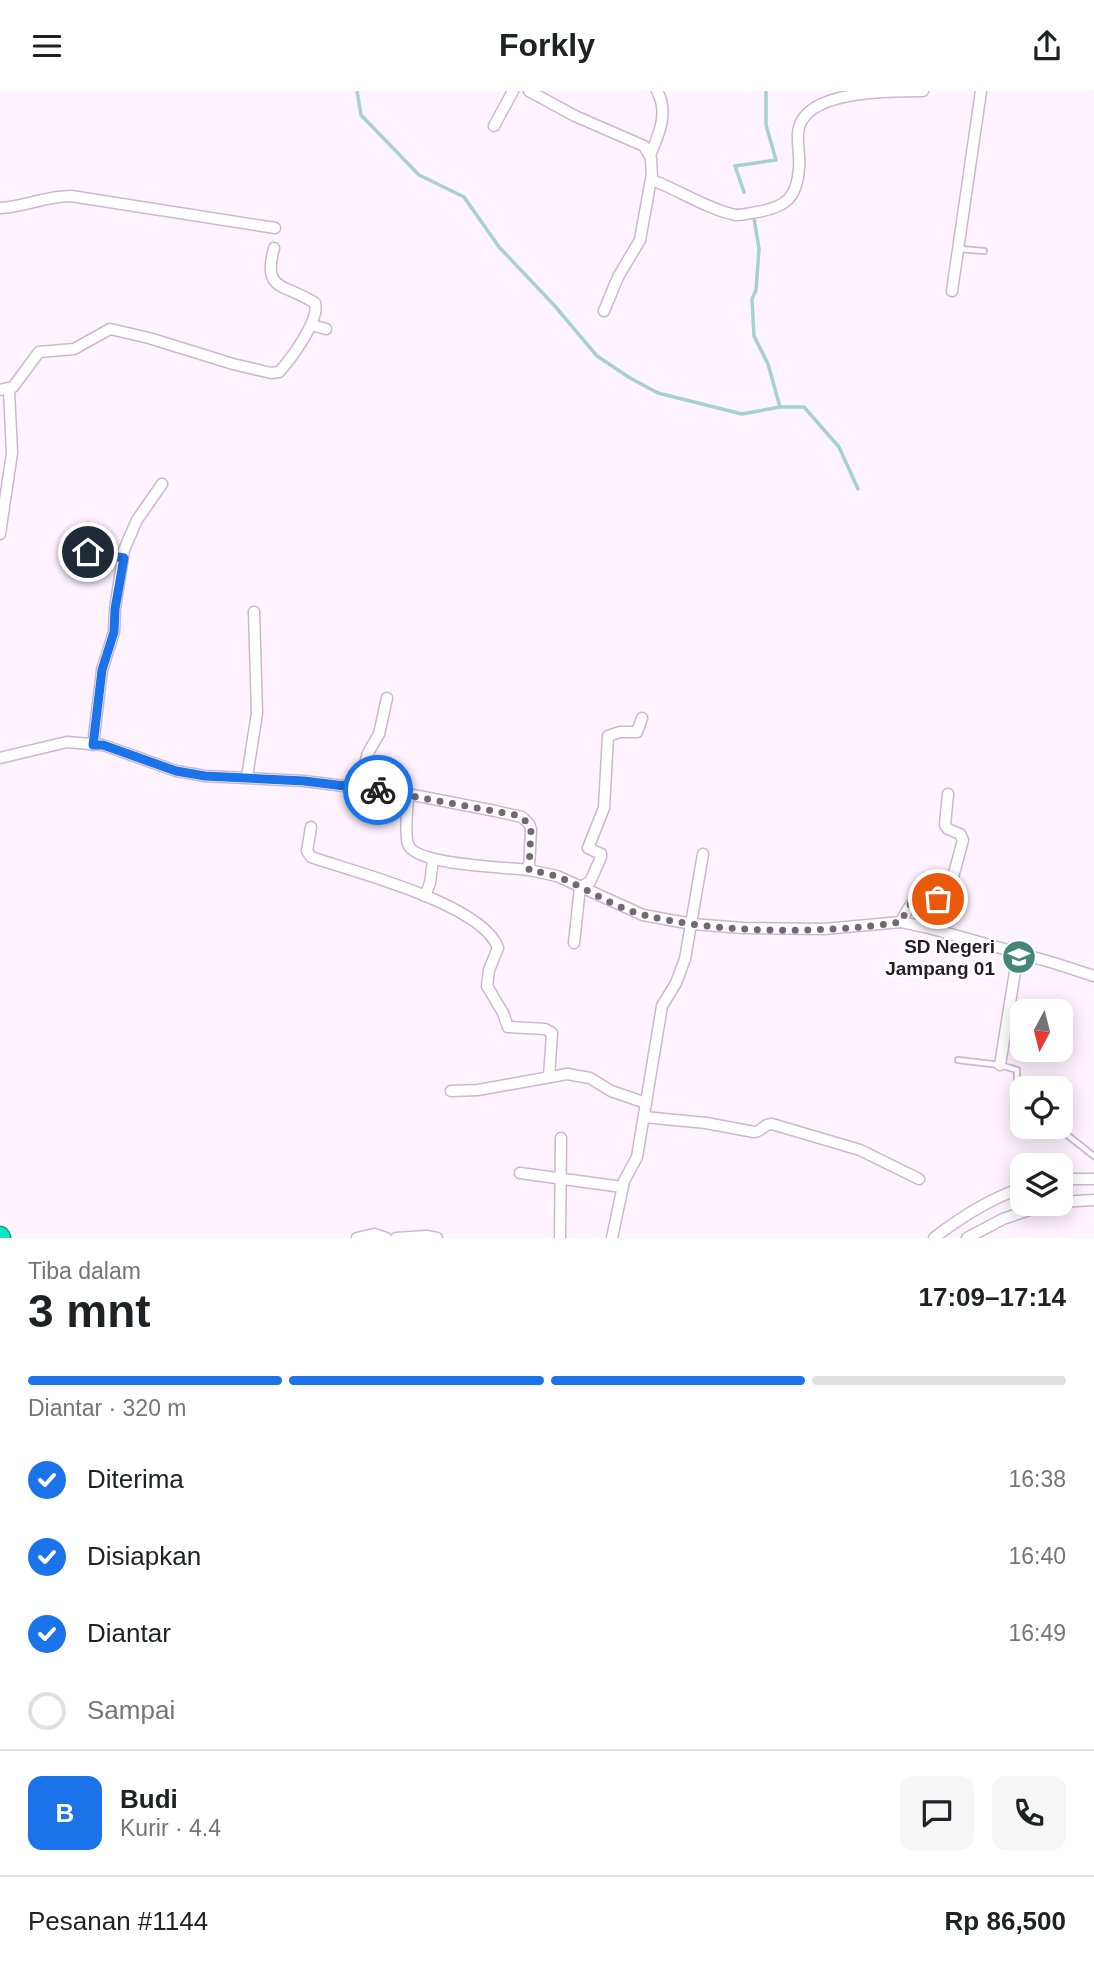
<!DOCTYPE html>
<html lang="id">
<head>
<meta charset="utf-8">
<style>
	:root { --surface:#fff; --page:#f6f6f6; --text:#202124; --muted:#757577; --line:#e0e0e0; --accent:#1a73e8 }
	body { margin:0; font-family:Helvetica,sans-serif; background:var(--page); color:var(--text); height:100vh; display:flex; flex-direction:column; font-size:26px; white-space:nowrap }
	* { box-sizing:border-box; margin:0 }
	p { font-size:23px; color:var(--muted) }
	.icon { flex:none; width:38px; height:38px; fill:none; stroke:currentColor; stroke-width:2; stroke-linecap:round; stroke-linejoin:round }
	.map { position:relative; height:1147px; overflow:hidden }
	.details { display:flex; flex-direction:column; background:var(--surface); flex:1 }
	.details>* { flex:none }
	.needle { width:46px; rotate:187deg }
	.buttons { position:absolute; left:1010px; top:908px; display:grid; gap:14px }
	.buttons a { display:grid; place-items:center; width:63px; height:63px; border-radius:14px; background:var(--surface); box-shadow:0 4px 18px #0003; font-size:35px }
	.pin { position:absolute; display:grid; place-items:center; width:60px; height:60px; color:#fff; margin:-30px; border:4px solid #fff; border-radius:50%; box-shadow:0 2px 7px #0007 }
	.courier { position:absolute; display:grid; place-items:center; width:70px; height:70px; margin:-35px; border:5px solid #1a73e8; border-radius:50%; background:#fff; color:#222; box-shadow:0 2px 9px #0007 }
	.overview em { font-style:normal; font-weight:800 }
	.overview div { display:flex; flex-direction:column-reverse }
	.overview { display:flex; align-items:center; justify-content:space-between; height:119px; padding:0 28px }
	h1 { font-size:46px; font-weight:800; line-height:52px }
	.bar { display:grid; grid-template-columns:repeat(4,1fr); gap:10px 7px; align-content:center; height:84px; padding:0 28px }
	.bar i { height:9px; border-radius:5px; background:var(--line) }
	.bar .selected { background:var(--accent) }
	.bar p { grid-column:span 4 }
	.line { display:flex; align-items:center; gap:18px; padding:0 28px; border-top:2px solid var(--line) }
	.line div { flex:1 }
	.round { display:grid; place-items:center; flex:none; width:74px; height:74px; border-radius:14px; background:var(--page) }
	ol { padding:0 28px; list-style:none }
	li { display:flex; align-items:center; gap:21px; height:77px }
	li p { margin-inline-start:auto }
	li .icon { padding:7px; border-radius:50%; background:var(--accent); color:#fff; stroke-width:4 }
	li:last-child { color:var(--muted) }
	li i { width:38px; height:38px; border:4px solid var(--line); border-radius:50% }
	header { display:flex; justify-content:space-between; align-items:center; height:91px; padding:0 28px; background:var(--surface); font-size:32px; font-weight:800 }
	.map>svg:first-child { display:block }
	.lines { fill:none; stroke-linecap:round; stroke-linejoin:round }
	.stream { stroke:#a5d3c7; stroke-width:3.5 }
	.lane-casing { stroke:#cfb6d0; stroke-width:8 }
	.street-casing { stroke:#cfb6d0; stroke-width:13 }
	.highway-casing { stroke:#159f8d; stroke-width:21 }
	.lane { stroke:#fff; stroke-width:4.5 }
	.street { stroke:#fff; stroke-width:10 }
	.highway { stroke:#0ce5c4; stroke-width:18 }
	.done { stroke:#726872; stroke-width:7; stroke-dasharray:0 12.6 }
	.route { stroke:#1a73e8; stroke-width:9 }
	.labels { text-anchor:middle; stroke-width:5; stroke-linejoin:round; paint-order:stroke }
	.poi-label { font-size:19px; font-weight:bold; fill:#271d27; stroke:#fff; text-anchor:end }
</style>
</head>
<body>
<header><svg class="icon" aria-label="menu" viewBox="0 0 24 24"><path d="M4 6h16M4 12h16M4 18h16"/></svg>Forkly<svg class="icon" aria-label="share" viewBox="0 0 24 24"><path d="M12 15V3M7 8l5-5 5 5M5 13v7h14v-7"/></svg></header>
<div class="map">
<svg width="1094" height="1147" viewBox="0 0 1094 1147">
	<rect width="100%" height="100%" fill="#fef3fe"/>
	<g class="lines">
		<g class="stream">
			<path d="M357,0L361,24L419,84L464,106L499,156L554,214L597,265L630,287L658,302L742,323L780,316H804L839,356L858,398"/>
			<path d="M744,101L735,75L776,69L766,34V0"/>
			<path d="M754,127L759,158L756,199L752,208L754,245L768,273L780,316"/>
		</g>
		<g class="lane-casing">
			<g id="lane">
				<path d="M960,158L984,160"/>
				<path d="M88,442L86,460L123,467"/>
				<path d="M958,969L1000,974L1017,979V999L1022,1004"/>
				<path d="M1057,1036L1094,1065"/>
			</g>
		</g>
		<g class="street-casing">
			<g id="street">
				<path d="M529,0L575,25L644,55L651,67L652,89C676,98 712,120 736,124C743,124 751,122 757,121C786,116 797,107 799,77C801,59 792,40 805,25C826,0 892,0 923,0"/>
				<path d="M494,35L513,0"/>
				<path d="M650,64C659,44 669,21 657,0"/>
				<path d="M0,117C24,116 46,105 71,105L275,137"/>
				<path d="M952,200L981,0"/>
				<path d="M604,220L618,186L640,149L651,88"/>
				<path d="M311,234L326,238"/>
				<path d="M0,299L13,296L39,261L74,258L110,238L149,247L233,273L271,282L279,281C291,268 320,229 315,212C284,192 262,201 274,157"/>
				<path d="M0,443L12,362L9,299"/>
				<path d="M93,654L102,579L114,541L115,518L124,459L137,429L162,393"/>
				<path d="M0,667L67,651L103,654L176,680L205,685L304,690L408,703L495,720L522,726L529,733L531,738L529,779L557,785L643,824L692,833L743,837L824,838L901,831L929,837L1054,872L1094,885"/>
				<path d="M247,686L257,622L254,521"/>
				<path d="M358,697L368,662L379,643L387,607"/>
				<path d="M408,703C408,716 404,741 408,753C415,775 508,776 529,779"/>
				<path d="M311,736L307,760L311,766C354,781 483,813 498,857L489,879L487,895L503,922L508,936L545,938L552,942L549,986"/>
				<path d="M425,805L430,792L433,769"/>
				<path d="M901,831C914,805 914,808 941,808L949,801L963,749L960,743L948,738L945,734L948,703"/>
				<path d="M574,852L580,796L590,791L601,766V763L588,757L604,717L608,645L620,641H637L642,627"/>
				<path d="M1000,974L1018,862"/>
				<path d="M451,1000L478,999L567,983L590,987L611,1000L646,1012"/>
				<path d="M644,1026L706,1032L754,1041C762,1041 764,1032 772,1033L860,1059L919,1088"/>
				<path d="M520,1082L622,1096"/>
				<path d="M1060,1088H1094"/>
				<path d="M1060,1111L1094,1109"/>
				<path d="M357,1147L374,1143L386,1147"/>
				<path d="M396,1147L426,1145L437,1147"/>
				<path d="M560,1147L561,1047"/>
				<path d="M612,1147L624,1090L637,1066L662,915L676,892L685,868L703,763"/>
				<path d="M934,1147C961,1126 989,1108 1022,1097"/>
				<path d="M967,1147L1003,1128L1047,1113"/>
			</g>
		</g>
		<g class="highway-casing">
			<path id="highway" d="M0,1145L1,1147"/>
		</g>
		<use href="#lane" class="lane"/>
		<use href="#street" class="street"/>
		<use href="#highway" class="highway"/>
	</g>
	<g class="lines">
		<path class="done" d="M378,699L516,724L524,728L531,738L529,779C540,781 551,783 561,787C588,798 615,817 644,824C720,843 824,843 901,831C911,810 912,804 938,808"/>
		<path class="route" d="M88,461L124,467L115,518L114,541L102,579L93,654H103L176,680L205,685L304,690L378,699"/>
	</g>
	<defs>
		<g id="school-disc" transform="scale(1.75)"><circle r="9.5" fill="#448677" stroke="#fff"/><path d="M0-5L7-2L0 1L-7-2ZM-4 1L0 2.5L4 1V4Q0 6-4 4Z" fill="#fff"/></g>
	</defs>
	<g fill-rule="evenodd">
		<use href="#school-disc" x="1019" y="866"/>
	</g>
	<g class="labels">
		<g class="poi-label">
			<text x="995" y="862">SD Negeri<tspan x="995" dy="22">Jampang 01</tspan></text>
		</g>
	</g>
</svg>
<div class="buttons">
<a><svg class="needle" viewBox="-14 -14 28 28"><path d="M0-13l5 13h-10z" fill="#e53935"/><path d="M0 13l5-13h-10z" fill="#757577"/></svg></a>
<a><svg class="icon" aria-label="locate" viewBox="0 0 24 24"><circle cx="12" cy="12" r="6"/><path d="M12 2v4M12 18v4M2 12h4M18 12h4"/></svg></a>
<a><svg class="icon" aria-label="layers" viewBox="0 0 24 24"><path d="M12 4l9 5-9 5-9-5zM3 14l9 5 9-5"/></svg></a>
</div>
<div class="pin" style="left:938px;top:808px;background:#ea580c"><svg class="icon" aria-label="bag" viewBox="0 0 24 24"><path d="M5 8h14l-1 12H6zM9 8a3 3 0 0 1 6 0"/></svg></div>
<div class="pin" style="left:88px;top:461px;background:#1f2937"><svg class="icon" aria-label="home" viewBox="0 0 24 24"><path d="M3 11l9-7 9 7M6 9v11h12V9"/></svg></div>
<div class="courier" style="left:378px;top:699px"><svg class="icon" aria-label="bike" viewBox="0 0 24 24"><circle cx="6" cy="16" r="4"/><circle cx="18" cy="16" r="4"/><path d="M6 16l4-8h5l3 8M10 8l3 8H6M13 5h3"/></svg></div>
</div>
<section class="details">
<div class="overview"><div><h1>3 mnt</h1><p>Tiba dalam</p></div><em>17:09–17:14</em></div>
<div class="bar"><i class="selected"></i><i class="selected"></i><i class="selected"></i><i></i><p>Diantar · 320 m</p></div>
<ol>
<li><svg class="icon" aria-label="check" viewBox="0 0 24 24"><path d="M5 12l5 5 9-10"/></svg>Diterima<p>16:38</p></li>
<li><svg class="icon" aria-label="check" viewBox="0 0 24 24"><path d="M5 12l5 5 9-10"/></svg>Disiapkan<p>16:40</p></li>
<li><svg class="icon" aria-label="check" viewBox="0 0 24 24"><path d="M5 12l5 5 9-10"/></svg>Diantar<p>16:49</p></li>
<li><i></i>Sampai</li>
</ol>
<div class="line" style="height:126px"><b class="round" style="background:var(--accent);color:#fff">B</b><div><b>Budi</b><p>Kurir · 4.4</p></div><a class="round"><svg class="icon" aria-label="chat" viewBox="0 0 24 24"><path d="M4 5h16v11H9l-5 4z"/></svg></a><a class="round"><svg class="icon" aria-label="phone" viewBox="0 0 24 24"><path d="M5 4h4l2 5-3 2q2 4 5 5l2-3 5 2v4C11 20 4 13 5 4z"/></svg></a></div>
<div class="line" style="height:91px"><div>Pesanan #1144</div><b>Rp 86,500</b></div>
</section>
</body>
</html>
